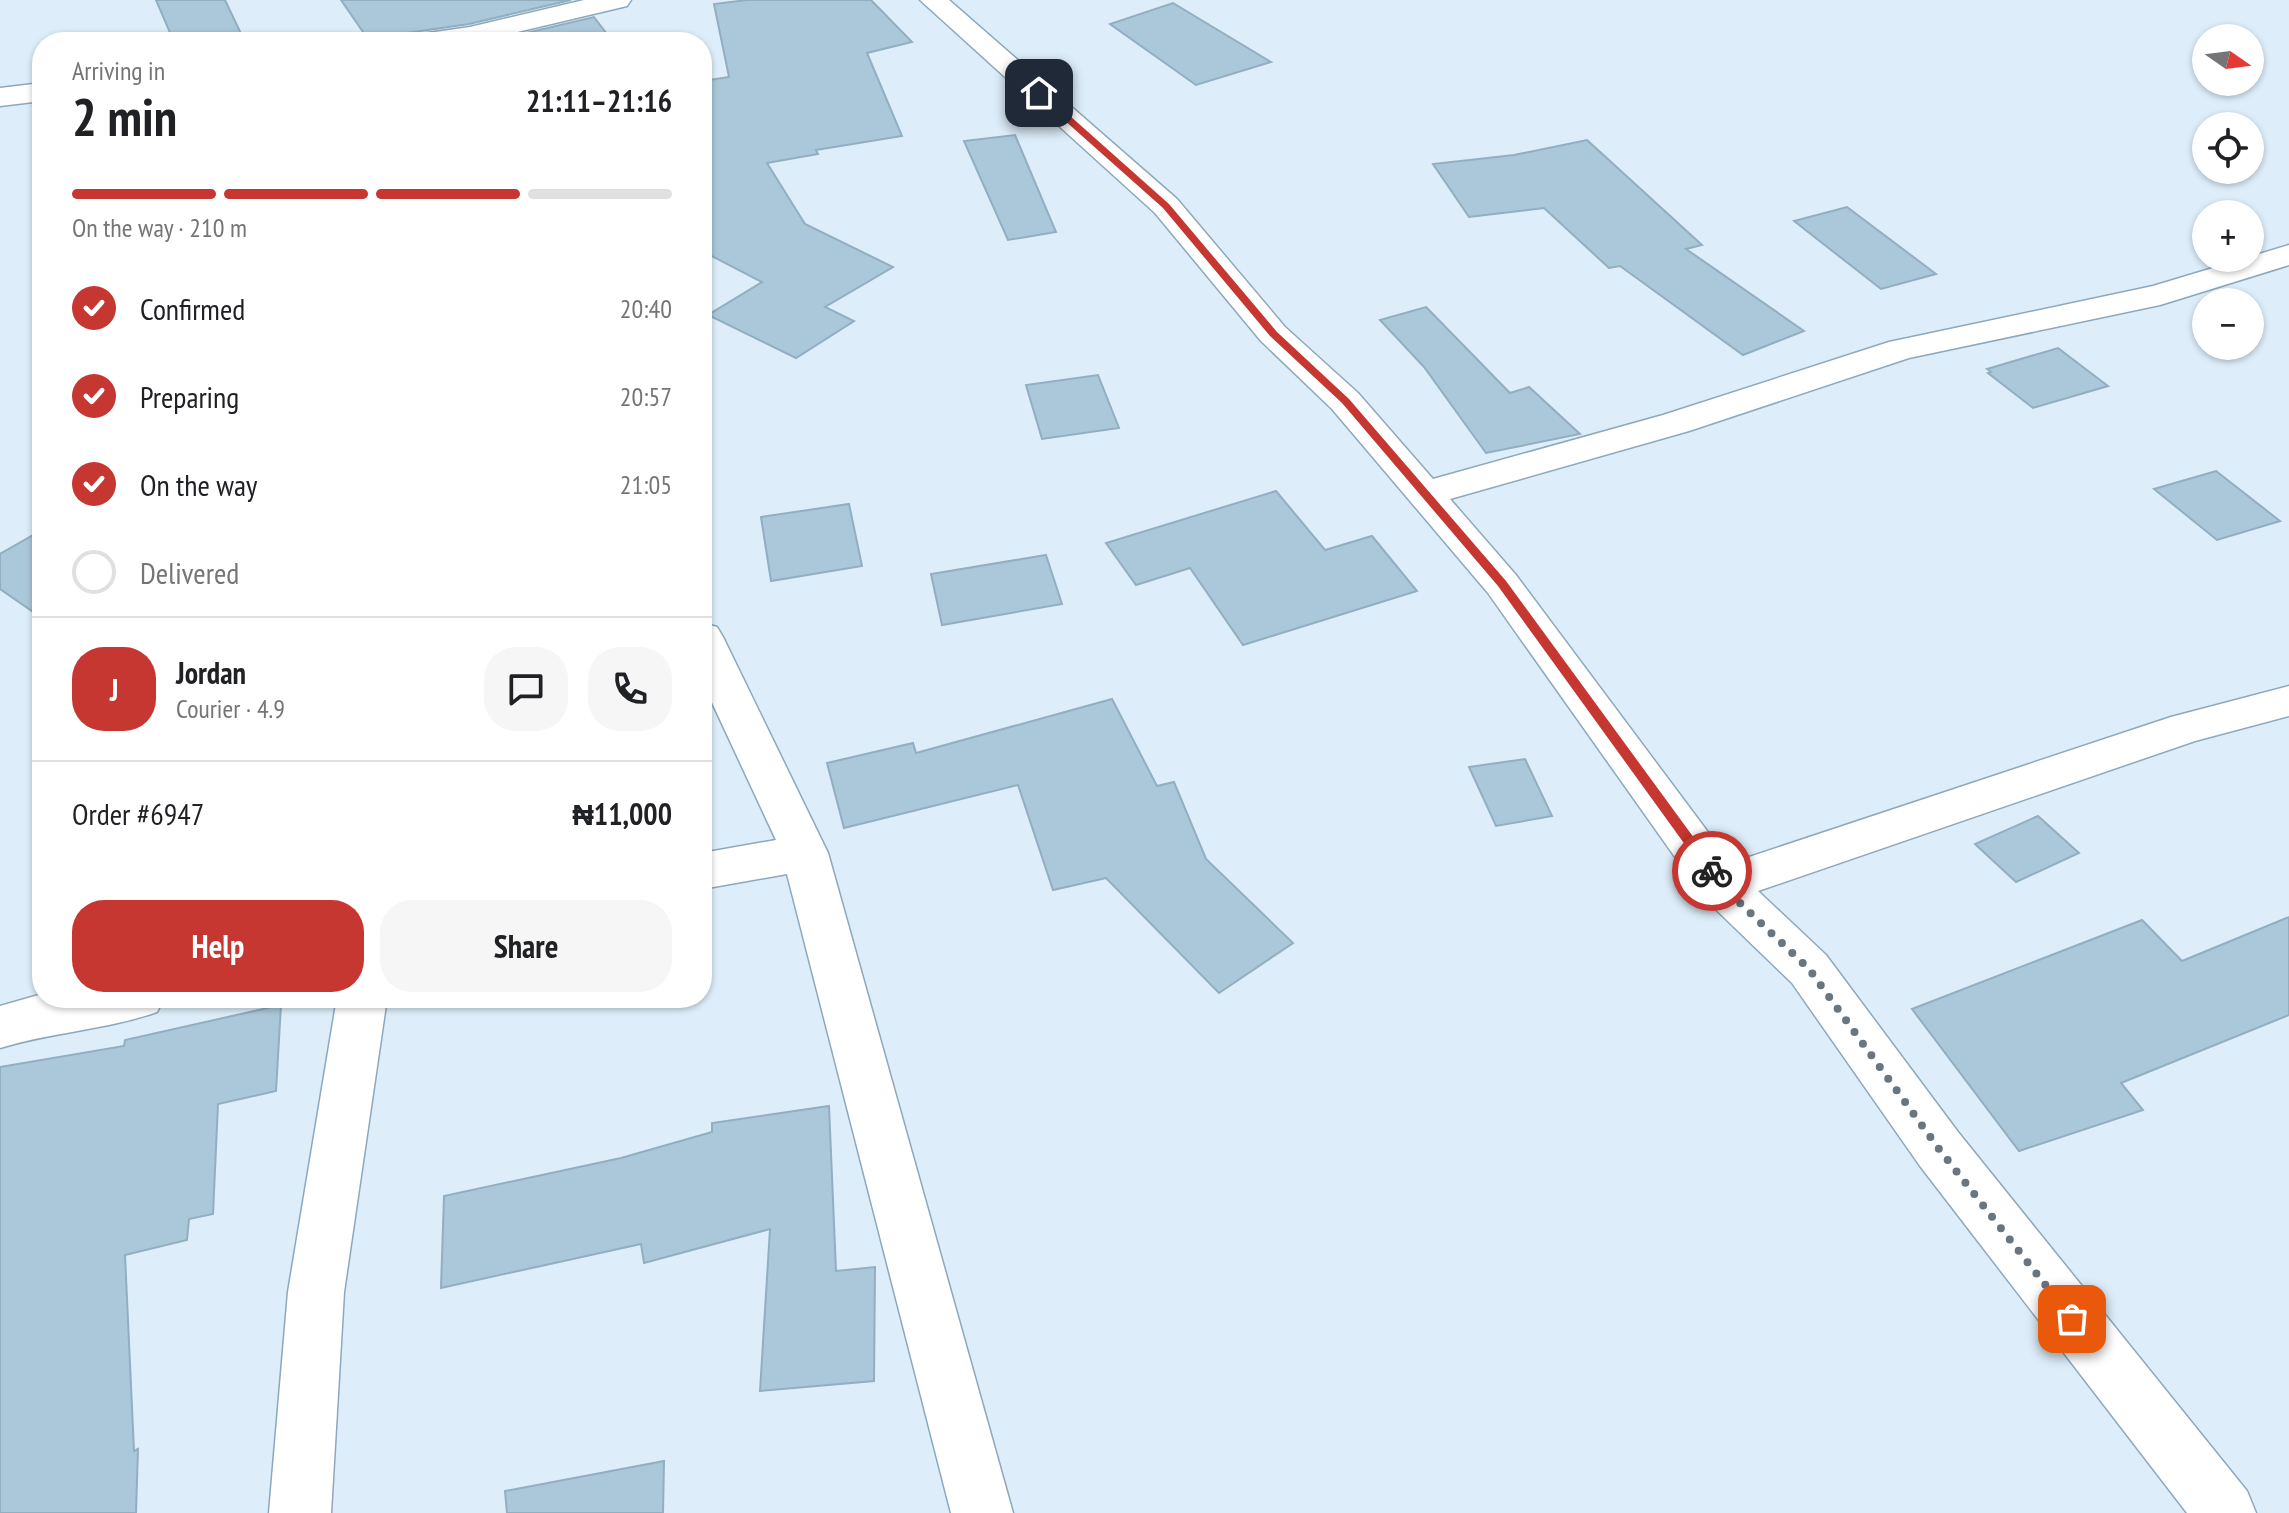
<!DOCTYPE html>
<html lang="en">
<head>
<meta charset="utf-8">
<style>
	:root { --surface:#fff; --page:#f6f6f6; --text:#202124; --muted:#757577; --line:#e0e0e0; --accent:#c53730 }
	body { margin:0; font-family:"PT Sans Narrow",sans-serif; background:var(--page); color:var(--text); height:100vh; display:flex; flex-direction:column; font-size:30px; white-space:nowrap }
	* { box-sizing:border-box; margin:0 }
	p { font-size:26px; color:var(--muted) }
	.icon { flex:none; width:44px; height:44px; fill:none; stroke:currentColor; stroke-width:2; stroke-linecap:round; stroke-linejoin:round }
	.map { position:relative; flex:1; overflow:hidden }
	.details { position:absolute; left:32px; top:32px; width:680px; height:976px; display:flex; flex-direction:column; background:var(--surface); border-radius:32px; box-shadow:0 2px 6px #0004 }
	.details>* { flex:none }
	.needle { width:52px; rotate:104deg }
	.fabs { position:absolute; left:2192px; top:24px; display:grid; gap:16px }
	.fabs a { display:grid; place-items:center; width:72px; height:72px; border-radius:50%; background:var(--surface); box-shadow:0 2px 6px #0004; font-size:40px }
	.pin { position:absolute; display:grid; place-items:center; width:68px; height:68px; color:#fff; margin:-34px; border-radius:16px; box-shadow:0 4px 12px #0006 }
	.courier { position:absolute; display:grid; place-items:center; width:80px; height:80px; margin:-40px; border:6px solid #c53730; border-radius:50%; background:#fff; color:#222; box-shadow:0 2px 10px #0007 }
	.head em { font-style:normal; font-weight:700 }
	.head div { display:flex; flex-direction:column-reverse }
	.head { display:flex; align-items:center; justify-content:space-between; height:136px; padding:0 40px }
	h1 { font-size:52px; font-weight:700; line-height:60px }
	.bar { display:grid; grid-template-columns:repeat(4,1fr); gap:12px 8px; align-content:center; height:96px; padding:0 40px }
	.bar i { height:10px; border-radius:6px; background:var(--line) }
	.bar .active { background:var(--accent) }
	.bar p { grid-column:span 4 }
	.line { display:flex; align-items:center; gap:20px; padding:0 40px; border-top:2px solid var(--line) }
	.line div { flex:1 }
	.round { display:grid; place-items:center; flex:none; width:84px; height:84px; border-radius:32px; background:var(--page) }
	ol { padding:0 40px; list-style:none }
	li { display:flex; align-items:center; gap:24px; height:88px }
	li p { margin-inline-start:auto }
	li .icon { padding:8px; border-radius:50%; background:var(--accent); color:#fff; stroke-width:4 }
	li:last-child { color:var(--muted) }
	li i { width:44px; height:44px; border:4px solid var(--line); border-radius:50% }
	.action { display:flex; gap:16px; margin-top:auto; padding:16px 40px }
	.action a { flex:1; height:92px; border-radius:32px; background:var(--accent); color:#fff; font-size:32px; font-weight:700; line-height:92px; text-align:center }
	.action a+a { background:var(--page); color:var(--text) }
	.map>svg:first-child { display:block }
	.building { fill:#abc7da; stroke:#92aec1; stroke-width:2 }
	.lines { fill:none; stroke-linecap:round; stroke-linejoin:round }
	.minor-casing { stroke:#8da8bb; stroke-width:3 }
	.minor { fill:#fff; fill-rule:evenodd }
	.route { fill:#c53730 }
	.done { stroke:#697680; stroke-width:8; stroke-dasharray:0 14.4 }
</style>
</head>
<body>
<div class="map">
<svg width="2289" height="1513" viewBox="0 0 2289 1513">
	<rect width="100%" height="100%" fill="#ddeefa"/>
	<g class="building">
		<path d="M156,0H225L245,42H174Z"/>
		<path d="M341,0H571L469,24L407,33L400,42H370Z"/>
		<path d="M747,0H871L912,42L867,53L902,136L816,150L818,154L767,163L805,224L893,267L825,307L854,321L796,358L708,315L762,282L702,251V81L729,77L714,4Z"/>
		<path d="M1173,3L1271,62L1196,85L1110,24Z"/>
		<path d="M594,17L613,42H488Z"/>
		<path d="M1015,135L1056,232L1008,240L964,141Z"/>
		<path d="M1587,140L1702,245L1686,249L1804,331L1743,355L1620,266L1609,268L1544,208L1469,217L1433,164L1514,155Z"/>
		<path d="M1847,207L1936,274L1881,289L1794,221Z"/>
		<path d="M1426,307L1510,393L1529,387L1580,434L1486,453L1424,367L1380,320Z"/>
		<path d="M2058,348L2108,386L2033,408L1988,373L1991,372L1987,369Z"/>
		<path d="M1098,375L1119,428L1042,439L1026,385Z"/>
		<path d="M2216,471L2280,521L2217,540L2154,489Z"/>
		<path d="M1276,491L1325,550L1372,536L1417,591L1243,645L1190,568L1136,585L1106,543Z"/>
		<path d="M849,504L862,566L771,581L761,517Z"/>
		<path d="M42,530V618L0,589V554Z"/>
		<path d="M1046,555L1062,604L942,625L931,574Z"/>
		<path d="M1112,699L1157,786L1174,782L1206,859L1293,943L1219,993L1106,878L1053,890L1018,785L844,828L827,763L913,743L916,753Z"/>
		<path d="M1525,759L1552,816L1496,826L1469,767Z"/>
		<path d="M2038,816L2079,853L2016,882L1975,844Z"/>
		<path d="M2289,917V1015L2121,1083L2143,1110L2019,1151L1912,1009L2142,920L2182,961Z"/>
		<path d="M281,1005L276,1091L218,1104L213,1214L189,1219L187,1240L125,1255L134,1451L138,1449L136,1513H0V1067L124,1046L125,1040Z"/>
		<path d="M829,1106L836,1271L875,1267L874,1381L760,1391L770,1229L644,1263L641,1244L441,1288L444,1196L621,1158L712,1132V1123Z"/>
		<path d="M664,1461L663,1513H507L505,1491Z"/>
	</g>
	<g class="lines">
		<g class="minor-casing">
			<g id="minor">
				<path d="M584,0H631L627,6L475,42H403L407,36L470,27Z"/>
				<path d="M920,0H949L1177,199L1285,327L1358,393L1433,479L1663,415L1889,342L2153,286L2289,245V265L2160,305L1909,358L1689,431L1450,499L1516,575L1731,863L2171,717L2289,686V716L2195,741L1758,891L1826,955L1958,1132L2247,1491L2256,1513H2187L1920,1166L1792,983L1704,898L1488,593L1332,409L1261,341L1155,213Z"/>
				<path d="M42,83V101L0,106V88Z"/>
				<path d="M702,623L717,627L723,637L828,853L1013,1513H951L787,874L702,889V853L776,840L702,681Z"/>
				<path d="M42,994V998H164L157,1012C106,1030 51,1032 0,1048V1006Z"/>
				<path d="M337,998H387L344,1292L331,1513H269L288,1292Z"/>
			</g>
		</g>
		<use href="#minor" class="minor"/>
	</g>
	<path class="route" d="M1036,91H1042L1169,204L1277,332L1349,399L1506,581L1716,868V875H1707L1498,586L1342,403L1270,336L1163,208L1036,95Z"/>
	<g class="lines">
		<path class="done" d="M1712,871L1721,885L1809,969L1939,1149L2072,1319"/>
	</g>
</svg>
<div class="fabs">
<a><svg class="needle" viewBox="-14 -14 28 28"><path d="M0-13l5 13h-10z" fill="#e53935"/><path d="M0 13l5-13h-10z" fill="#757577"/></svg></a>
<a><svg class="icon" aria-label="locate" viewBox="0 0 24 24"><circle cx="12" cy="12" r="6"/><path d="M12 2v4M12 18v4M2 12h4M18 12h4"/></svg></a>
<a>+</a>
<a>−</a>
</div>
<div class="pin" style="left:2072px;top:1319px;background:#ea580c"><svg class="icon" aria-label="bag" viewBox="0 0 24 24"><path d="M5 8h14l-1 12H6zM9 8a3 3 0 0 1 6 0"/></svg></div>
<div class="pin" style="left:1039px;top:93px;background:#1f2937"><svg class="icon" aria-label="home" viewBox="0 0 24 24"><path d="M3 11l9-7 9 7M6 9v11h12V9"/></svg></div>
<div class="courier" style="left:1712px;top:871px"><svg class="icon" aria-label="bike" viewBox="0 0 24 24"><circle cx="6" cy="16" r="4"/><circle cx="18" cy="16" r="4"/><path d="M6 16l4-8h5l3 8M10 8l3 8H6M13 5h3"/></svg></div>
<section class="details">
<div class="head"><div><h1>2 min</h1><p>Arriving in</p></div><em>21:11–21:16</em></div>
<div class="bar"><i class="active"></i><i class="active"></i><i class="active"></i><i></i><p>On the way · 210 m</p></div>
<ol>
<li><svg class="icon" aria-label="check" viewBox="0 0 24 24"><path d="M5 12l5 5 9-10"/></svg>Confirmed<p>20:40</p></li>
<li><svg class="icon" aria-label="check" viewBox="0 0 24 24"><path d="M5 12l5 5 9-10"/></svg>Preparing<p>20:57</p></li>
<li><svg class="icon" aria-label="check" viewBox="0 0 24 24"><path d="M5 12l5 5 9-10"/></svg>On the way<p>21:05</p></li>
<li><i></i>Delivered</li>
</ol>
<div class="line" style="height:144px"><b class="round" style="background:var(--accent);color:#fff">J</b><div><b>Jordan</b><p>Courier · 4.9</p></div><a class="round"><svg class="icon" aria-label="chat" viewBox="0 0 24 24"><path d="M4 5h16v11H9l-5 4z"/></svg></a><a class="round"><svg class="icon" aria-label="phone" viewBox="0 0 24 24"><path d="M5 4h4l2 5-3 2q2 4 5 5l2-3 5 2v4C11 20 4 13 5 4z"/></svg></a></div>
<div class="line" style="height:104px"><div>Order #6947</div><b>₦11,000</b></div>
<div class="action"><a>Help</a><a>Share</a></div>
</section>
</div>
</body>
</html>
